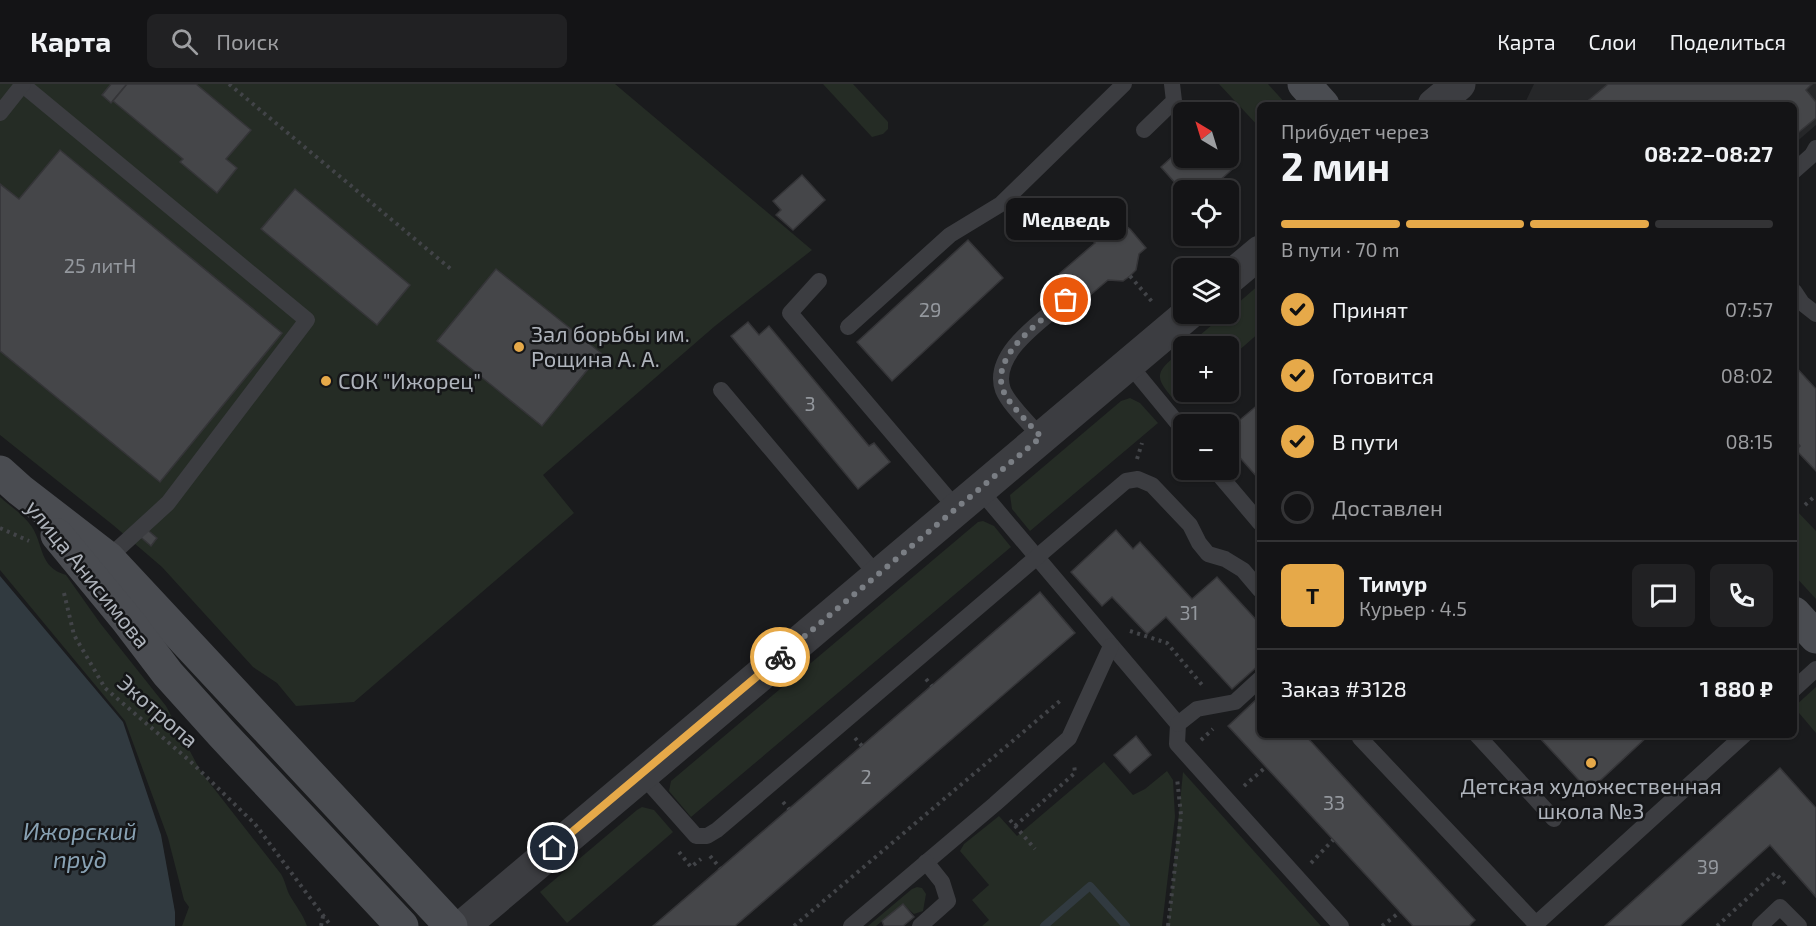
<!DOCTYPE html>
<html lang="ru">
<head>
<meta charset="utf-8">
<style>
	:root { --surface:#141416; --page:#212123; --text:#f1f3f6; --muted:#9d9ea1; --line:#333335; --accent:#e6a949 }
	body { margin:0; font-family:"Exo 2",sans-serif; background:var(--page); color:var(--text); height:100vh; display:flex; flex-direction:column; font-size:22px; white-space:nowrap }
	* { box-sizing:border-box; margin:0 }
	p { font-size:20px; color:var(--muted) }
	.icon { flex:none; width:33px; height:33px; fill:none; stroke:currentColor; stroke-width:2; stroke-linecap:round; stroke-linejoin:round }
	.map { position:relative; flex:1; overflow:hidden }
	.drawer { position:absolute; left:1257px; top:18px; width:540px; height:636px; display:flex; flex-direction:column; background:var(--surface); border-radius:9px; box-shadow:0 2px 4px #0004,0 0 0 2px var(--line) }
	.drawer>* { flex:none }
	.needle { width:39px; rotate:322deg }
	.controls { position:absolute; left:1173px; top:18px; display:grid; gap:12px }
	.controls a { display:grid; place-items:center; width:66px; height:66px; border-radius:9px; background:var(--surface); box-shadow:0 2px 4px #0004,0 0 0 2px var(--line); font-size:30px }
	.pin { position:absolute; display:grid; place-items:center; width:51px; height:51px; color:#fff; margin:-26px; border:3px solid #fff; border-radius:50%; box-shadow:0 2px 6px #0007 }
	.courier { position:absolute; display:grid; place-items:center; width:60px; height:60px; margin:-30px; border:4px solid #e6a949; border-radius:50%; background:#fff; color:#222; box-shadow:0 2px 8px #0007 }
	.bubble { position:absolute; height:42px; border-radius:9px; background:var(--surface); box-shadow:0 2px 4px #0004,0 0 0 2px var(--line); font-size:20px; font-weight:700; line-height:42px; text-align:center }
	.overview em { font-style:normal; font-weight:700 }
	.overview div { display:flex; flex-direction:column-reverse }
	.overview { display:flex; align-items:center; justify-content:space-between; height:102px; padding:0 24px }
	h1 { font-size:39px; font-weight:700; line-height:45px }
	.bar { display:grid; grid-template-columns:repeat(4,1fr); gap:9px 6px; align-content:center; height:72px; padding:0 24px }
	.bar i { height:8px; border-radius:4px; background:var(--line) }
	.bar .active { background:var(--accent) }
	.bar p { grid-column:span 4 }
	.line { display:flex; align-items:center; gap:15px; padding:0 24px; border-top:2px solid var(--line) }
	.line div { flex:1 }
	.round { display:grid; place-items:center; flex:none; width:63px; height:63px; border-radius:9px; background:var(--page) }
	ol { padding:0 24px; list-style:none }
	li { display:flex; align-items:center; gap:18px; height:66px }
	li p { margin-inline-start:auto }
	li .icon { padding:6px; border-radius:50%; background:var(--accent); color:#111; stroke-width:4 }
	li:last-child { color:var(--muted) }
	li i { width:33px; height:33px; border:3px solid var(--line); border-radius:50% }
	header { display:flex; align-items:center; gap:36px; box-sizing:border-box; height:84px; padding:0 30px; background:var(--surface); border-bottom:2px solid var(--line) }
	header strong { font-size:28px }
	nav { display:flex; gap:33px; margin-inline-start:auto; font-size:21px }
	.search { width:420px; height:54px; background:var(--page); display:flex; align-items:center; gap:15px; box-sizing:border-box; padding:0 21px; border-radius:9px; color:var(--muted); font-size:22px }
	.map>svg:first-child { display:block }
	.built { fill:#262729 }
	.green { fill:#252c25 }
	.water { fill:#313a40 }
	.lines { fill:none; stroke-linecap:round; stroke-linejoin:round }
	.stream { stroke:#313a40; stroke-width:8 }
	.building { fill:#454649; stroke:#353538; stroke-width:1.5 }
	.path { stroke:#424448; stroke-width:4; stroke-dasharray:3 4.5; stroke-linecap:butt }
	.service { stroke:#3c3d41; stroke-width:16 }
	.minor { stroke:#3c3d41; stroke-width:33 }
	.secondary { stroke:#4a4c51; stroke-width:33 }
	.done { stroke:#7a7e84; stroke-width:6; stroke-dasharray:0 10.8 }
	.route { stroke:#e6a949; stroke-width:8 }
	.poi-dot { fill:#e6a949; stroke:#151618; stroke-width:2 }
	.labels { text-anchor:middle; stroke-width:5; stroke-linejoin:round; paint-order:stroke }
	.number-label { font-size:20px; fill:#94989e }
	.poi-label { font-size:22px; fill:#aeb3bb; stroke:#151618; text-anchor:start }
	.street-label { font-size:22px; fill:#aeb3bb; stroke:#151618 }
	.water-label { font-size:24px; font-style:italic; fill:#88a1b3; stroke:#151618 }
</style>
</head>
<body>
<header>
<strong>Карта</strong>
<div class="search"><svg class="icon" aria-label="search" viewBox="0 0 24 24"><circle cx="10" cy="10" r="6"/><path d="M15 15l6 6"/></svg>Поиск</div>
<nav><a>Карта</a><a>Слои</a><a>Поделиться</a></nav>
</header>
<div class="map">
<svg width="1816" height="842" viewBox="0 0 1816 842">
	<rect width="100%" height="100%" fill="#1a1b1d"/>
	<path class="built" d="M1534,0H1816V41L1794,60V21H1524Z"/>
	<g class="green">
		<path d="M0,0H615L812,166L715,242L543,391L574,429L354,618L296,622L277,599L253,583L162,483L113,441L0,351Z"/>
		<path d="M823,0H853L888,38V45L883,50L872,53Z"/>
		<path d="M1219,0H1268L1287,21H1260V44Z"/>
		<path d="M1260,200V248L1229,275L1228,262H1198L1193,257L1225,230H1228L1229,227Z"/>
		<path d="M1183,265L1184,308H1191L1177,319C1151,290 1156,289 1183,265Z"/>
		<path d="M1130,314L1140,319L1158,339L1030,447L1012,425L1010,411L1121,317Z"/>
		<path d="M0,413C10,422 24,431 32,443C44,462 39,483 66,491L100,539L166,622L201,688L281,790C285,797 286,803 289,810C295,821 303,830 307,842H182L189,823L184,816L168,754L125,637L0,486Z"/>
		<path d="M1794,424L1816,447V515L1794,491Z"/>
		<path d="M983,437L994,442L1011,463L691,733L669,707L671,697L978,438Z"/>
		<path d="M1816,603V649L1794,623Z"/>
		<path d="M1104,678L1133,711L1145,705L1167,687L1173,696L1175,733L1162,842H982L989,836L972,816L989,801L960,767L964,760L999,732L1017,752Z"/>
		<path d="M1183,688L1321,842H1168Z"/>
		<path d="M642,723L654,726L673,748L567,839L540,808L637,726Z"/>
		<path d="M917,803L922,804L926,810L923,827L914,830L903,820L876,842H868L912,805Z"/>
	</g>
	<path class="water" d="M0,492L123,638L161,751L175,828V842H0Z"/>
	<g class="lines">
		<path class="stream" d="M1044,842L1090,802L1126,842"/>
	</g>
	<g class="building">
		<path d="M111,0H127L111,19L102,11Z"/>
		<path d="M127,0H196L251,46L226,75L237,84L217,109L180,78L183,75L113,17Z"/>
		<path d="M1608,0H1812L1806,6L1816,18V34L1794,52V21H1583Z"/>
		<path d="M1228,60L1238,71L1237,81L1209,106H1184V109L1161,83L1184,62V74H1228Z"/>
		<path d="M60,66L282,249L160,398L0,267V100L19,115Z"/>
		<path d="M802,91L825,116L793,146L776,131L781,126L773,117Z"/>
		<path d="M295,105L410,201L377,241L261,145Z"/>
		<path d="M1114,140H1123L1130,145L1146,164L1139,170L1136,186L1130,192L1123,197L1108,196L1082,218L1059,190L1095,159L1090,154L1098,147Z"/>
		<path d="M968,156L1003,194L892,297L857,258Z"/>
		<path d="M496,185L601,269L542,342L437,257Z"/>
		<path d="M748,238L759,251L769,242L869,362L874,359L890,378L858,405L731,252Z"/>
		<path d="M1794,281L1816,305V387L1796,366L1800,362L1794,355Z"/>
		<path d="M1260,319V390L1257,393L1228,360V346Z"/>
		<path d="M144,443L157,454L151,462L137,450Z"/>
		<path d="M1116,446L1133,465L1140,458L1192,515L1217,493L1260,540V580L1232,605L1166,533L1147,550L1112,513L1102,522L1071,488Z"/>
		<path d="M1040,508L1075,549L735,842H653Z"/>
		<path d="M1260,612V651H1305L1475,836L1469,842H1413L1228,642Z"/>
		<path d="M1537,651H1649L1589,707Z"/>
		<path d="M1136,652L1151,671L1130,689L1114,671Z"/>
		<path d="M1780,684L1816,724V813L1770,761L1680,842H1605Z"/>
		<path d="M903,820L914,833L903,842H884L882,837Z"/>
	</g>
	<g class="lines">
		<g class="path">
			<path d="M229,0L452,186"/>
			<path d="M1130,192L1154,220"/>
			<path d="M1137,375L1142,359"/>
			<path d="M1805,421L1816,411"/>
			<path d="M0,444L29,457"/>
			<path d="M64,509L74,551L105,604L190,677L255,740L331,842"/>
			<path d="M1130,547L1167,559L1203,602"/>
			<path d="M926,595L932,602"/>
			<path d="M855,654L862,662"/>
			<path d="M1201,656L1213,645"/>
			<path d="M1244,702L1266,683"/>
			<path d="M783,718L789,725"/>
			<path d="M1010,736L1035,765"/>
			<path d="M1015,742L1075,689L1074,680"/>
			<path d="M679,768L691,783L701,775"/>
			<path d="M710,772L720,784"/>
			<path d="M1311,779L1333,756"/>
			<path d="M321,842L323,832"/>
			<path d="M794,842L1061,616"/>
			<path d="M1168,842L1181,731L1177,694"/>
			<path d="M1382,842L1400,828"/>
			<path d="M1717,842L1775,789L1787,802"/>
		</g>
		<g class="service">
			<path d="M23,1L307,236L168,419L108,474"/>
			<path d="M0,29L23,0"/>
			<path d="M1144,46L1174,17L1172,0"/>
			<path d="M1794,87L1812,71L1816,64"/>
			<path d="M819,197L790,229L956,424"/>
			<path d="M1794,207L1802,219L1816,230"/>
			<path d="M848,243L950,151L1001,120L1124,0"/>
			<path d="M1128,279L1184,347"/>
			<path d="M721,306L877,491"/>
			<path d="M1041,353C1030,340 1009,321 1003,306C990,270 1043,236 1066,216"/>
			<path d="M1215,386L1260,439"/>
			<path d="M979,405L1178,640L1177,660L1341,842"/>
			<path d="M1794,605L1816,585"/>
			<path d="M1178,640L1197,625L1235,618L1260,595"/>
			<path d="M1361,651L1360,654L1536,840L1744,651"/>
			<path d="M1477,651L1554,735"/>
			<path d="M641,690L696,752H707L717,746L1126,397L1138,395L1152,401L1190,441L1199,459L1208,470L1225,475L1243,486L1260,506"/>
			<path d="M851,842L995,720L1069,654L1111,562"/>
			<path d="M920,842L948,817L942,798L926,778"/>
			<path d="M1760,842L1780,823L1799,842"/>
		</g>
		<g class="minor">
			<path d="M1434,21L1459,0"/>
			<path d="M1228,195L1260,168"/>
			<path d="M463,842L1188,230"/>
		</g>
		<g class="secondary">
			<path d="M1304,0L1323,21"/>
			<path d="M0,388L20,406L108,474L451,842"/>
			<path d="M57,451L127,536L168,590L223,651L402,842"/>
			<path d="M1794,529L1816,553"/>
		</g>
	</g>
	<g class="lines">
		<path class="done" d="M780,573L1041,353C1030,340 1009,321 1003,306C990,270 1043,236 1066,216"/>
		<path class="route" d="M553,764L780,573"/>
	</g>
	<g class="poi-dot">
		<circle cx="519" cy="263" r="6"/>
		<circle cx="326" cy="297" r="6"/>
		<circle cx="1591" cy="679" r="6"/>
	</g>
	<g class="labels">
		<g class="number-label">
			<text x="100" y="189">25 литН</text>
			<text x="930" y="233">29</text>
			<text x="810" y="327">3</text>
			<text x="1189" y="536">31</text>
			<text x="866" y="700">2</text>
			<text x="1334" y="726">33</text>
			<text x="1708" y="790">39</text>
		</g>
		<g class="poi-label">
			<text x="531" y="258">Зал борьбы им.<tspan x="531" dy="25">Рощина А. А.</tspan></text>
			<text x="338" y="305">СОК "Ижорец"</text>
			<text x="1591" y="710" text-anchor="middle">Детская художественная<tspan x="1591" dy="25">школа №3</tspan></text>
		</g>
		<g class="street-label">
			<text transform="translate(88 490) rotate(51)" y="8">улица Анисимова</text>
			<text transform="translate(158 627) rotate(41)" y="8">Экотропа</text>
		</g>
		<g class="water-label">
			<text x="80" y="756">Ижорский<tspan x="80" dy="28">пруд</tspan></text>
		</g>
	</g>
</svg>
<div class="controls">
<a><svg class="needle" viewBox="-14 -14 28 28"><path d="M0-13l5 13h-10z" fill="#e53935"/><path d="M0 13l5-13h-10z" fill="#9d9ea1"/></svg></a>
<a><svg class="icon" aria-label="locate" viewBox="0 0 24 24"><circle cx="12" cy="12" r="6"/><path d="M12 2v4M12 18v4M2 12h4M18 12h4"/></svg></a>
<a><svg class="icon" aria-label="layers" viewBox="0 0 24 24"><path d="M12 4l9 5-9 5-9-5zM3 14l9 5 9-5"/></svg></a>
<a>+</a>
<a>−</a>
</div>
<div class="pin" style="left:1066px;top:216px;background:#ea580c"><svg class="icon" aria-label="bag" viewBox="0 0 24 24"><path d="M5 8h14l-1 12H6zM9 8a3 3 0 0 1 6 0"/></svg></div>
<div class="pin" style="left:553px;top:764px;background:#1f2937"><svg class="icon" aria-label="home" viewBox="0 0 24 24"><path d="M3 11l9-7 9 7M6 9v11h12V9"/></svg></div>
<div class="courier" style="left:780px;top:573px"><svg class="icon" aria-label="bike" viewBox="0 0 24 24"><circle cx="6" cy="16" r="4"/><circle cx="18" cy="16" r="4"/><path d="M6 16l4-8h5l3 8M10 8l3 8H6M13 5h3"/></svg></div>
<div class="bubble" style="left:1006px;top:114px;width:120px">Медведь</div>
<section class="drawer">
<div class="overview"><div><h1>2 мин</h1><p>Прибудет через</p></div><em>08:22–08:27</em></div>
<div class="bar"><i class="active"></i><i class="active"></i><i class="active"></i><i></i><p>В пути · 70 m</p></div>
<ol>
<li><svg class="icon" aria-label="check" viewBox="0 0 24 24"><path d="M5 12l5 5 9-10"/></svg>Принят<p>07:57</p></li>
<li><svg class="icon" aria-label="check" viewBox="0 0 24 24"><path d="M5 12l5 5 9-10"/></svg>Готовится<p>08:02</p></li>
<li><svg class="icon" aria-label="check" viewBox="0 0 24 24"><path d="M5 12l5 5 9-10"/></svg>В пути<p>08:15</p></li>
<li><i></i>Доставлен</li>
</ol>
<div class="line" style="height:108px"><b class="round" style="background:var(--accent);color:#111">Т</b><div><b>Тимур</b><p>Курьер · 4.5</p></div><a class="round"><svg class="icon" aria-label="chat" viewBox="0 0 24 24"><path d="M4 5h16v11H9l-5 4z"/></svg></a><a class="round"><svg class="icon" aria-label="phone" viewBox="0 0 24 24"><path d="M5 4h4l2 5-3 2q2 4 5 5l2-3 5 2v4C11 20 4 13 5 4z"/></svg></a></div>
<div class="line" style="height:78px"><div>Заказ #3128</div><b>1 880 ₽</b></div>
</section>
</div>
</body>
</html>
